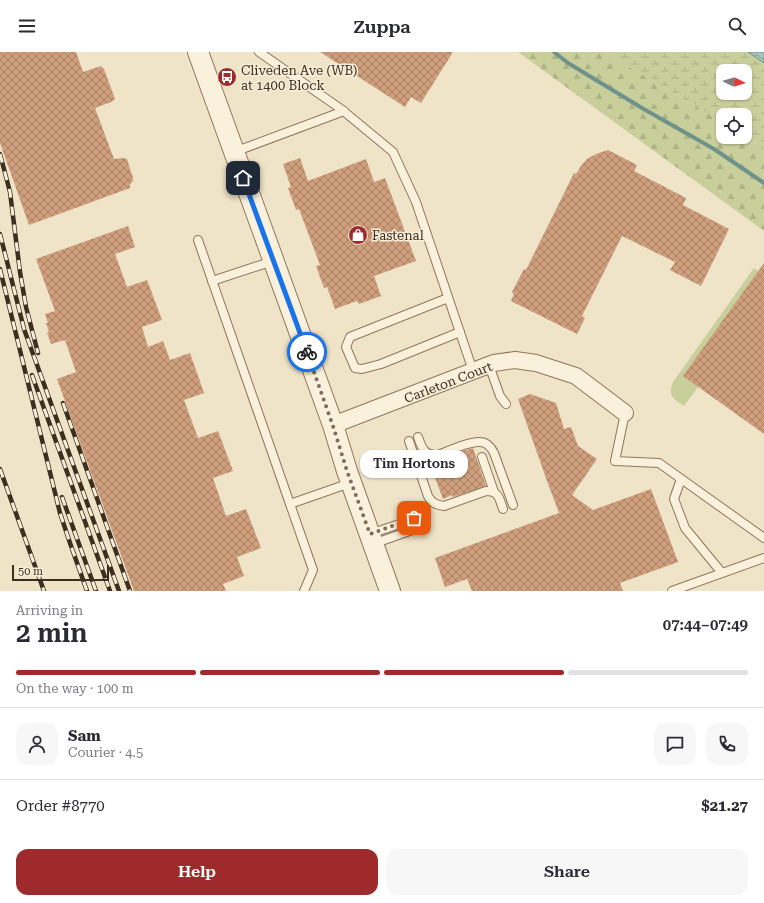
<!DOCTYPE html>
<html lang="en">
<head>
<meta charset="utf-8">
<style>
	:root { --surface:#fff; --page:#f7f7f7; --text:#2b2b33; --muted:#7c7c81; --line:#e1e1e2; --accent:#9e2a2b }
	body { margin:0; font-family:"Roboto Serif",serif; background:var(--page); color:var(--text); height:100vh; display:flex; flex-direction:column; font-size:15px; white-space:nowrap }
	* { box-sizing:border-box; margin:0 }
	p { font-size:13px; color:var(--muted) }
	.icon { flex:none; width:22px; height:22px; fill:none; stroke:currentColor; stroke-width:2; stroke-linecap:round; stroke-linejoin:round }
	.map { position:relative; height:539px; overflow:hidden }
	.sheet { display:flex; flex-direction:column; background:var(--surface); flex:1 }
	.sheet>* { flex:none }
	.needle { width:26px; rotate:95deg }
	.buttons { position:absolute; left:716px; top:12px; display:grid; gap:8px }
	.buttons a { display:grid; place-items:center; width:36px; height:36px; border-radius:8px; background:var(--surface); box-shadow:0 1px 3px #0004; font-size:20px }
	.scale { position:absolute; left:12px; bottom:10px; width:97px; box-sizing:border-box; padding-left:4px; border:2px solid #3d2e20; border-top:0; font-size:11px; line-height:14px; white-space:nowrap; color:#3d2e20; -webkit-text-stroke:3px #f7eed8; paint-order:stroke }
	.pin { position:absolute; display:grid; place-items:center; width:34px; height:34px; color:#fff; margin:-17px; border-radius:8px; box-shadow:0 2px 6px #0006 }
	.courier { position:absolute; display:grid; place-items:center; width:40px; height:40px; margin:-20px; border:3px solid #1a73e8; border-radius:50%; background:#fff; color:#222; box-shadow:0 1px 5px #0007 }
	.bubble { position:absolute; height:28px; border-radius:12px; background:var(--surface); box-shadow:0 1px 3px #0004; font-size:13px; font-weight:600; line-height:28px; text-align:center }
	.headline em { font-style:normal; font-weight:600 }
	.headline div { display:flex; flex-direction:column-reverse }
	.headline { display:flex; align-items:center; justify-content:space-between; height:68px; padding:0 16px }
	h1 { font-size:26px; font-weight:600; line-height:30px }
	.bar { display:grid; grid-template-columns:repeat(4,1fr); gap:6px 4px; align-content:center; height:48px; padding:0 16px }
	.bar i { height:5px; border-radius:3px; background:var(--line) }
	.bar .current { background:var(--accent) }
	.bar p { grid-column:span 4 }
	.line { display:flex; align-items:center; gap:10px; padding:0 16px; border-top:1px solid var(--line) }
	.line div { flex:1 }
	.round { display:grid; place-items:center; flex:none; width:42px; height:42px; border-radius:12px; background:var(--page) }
	.cta { display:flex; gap:8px; margin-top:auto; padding:8px 16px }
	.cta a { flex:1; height:46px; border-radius:12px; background:var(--accent); color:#fff; font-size:16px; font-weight:600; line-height:46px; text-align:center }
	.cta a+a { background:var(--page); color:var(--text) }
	header { display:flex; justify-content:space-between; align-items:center; height:52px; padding:0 16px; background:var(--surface); font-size:18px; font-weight:600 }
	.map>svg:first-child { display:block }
	.grass { fill:#c9cf9b }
	.forest { fill:url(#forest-firs) }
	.wetland { fill:url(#wetland-marsh); fill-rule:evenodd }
	.water { fill:url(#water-waves); stroke:#6f938a }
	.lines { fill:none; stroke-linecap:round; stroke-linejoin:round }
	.stream { stroke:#6f938a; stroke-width:4 }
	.building { fill:url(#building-cross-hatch) }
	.service-casing { stroke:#8d765c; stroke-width:10 }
	.minor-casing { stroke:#8d765c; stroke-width:18 }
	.tertiary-casing { stroke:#8d765c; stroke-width:22 }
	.service { stroke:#faf1dc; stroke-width:8 }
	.minor { stroke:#faf1dc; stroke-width:16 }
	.tertiary { stroke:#faf1dc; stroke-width:20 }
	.rail-casing { stroke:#3d2e20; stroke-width:4.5 }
	.rail { stroke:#f7eed8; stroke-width:3; stroke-dasharray:9; stroke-linecap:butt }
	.done { stroke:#7c6e5b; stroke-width:4; stroke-dasharray:0 7.2 }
	.route { stroke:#1a73e8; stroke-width:5 }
	.labels { text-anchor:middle; stroke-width:3; stroke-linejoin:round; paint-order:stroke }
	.poi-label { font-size:13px; fill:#3d2e20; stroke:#f7eed8; text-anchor:start }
	.street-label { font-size:13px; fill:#3d2e20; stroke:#f7eed8 }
</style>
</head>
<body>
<header><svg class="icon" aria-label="menu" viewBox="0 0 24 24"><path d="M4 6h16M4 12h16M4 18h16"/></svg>Zuppa<svg class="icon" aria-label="search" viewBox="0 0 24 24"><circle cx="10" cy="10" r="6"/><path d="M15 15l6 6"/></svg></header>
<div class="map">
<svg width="764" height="539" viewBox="0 0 764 539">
	<defs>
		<pattern id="forest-firs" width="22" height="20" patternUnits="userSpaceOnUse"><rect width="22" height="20" fill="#c9cf9b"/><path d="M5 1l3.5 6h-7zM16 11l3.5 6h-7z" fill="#aeb285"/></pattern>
		<pattern id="wetland-marsh" width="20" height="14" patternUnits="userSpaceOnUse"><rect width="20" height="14" fill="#c9cf9b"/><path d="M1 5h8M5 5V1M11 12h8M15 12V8" fill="none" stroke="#aeb285"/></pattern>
		<pattern id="water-waves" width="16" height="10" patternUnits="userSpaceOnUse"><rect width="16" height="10" fill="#a9c4bc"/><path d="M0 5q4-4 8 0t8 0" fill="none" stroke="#8ba098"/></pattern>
		<pattern id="building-cross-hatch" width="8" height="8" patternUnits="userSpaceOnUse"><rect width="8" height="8" fill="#cf9f7d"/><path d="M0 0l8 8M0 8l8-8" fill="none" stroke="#a98266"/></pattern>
	</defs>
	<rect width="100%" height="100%" fill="#f0e4c8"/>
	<path class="grass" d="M754,216L758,219L698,335L684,354C674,347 667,344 673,330Z"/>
	<path class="forest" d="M518,0H604L723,70V85H745V83L764,97V179Z"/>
	<path class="wetland" d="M604,0H764V97L745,83V63H723V70ZM723,19H745V41H723Z"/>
	<path class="water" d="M748,0H764V11Z"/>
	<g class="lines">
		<path class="stream" d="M554,0L568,11L642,56L714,97L764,131"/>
	</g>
	<g class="building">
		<path d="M0,0H76L83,20L101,14L104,17L115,47L111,50L95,56L114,107L123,106L127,107L133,126V129L130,132V136L29,173L0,91Z"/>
		<path d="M320,0H453L421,51L411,45L405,55Z"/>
		<path d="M608,98L637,113L634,119L686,146L683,153L729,177L701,234L670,218L675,210L622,184L582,264L585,266L577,282L511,249L514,242L512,240L524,217L526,218L574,121L576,122L581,114L587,107L596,102Z"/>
		<path d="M300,106L308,129L366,107L374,130L385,126L416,209L374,224L381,244L359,252L357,249L335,257L327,235L324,236L316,214L320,213L299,157L296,158L288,136L291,135L283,112Z"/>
		<path d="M128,174L135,195L115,202L127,235L147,228L162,268L142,275L148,295L163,289L170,308L190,301L204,341L184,348L198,386L218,379L233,419L213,426L226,464L246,457L261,496L237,505L244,524L223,532L226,539H134L57,327L76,320L65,288L51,292L47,281L49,280L46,271H48L45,262L55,259L36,207Z"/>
		<path d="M764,211V382L683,324Z"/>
		<path d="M530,342L556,351L564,377L571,375L578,394L597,407L572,443L593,458L651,437L678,510L620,531L623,539H472L467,527L445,535L435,506L559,461L547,429L518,347Z"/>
		<path d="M473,396L486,434L453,445L452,443L443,447L430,412L437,409L436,408H440L460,400Z"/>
	</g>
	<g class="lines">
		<g class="service-casing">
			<g id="service">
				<path d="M259,0L341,57L393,100L416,150L473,319"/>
				<path d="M234,100L344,59"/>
				<path d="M198,188L290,452L350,431"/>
				<path d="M212,229L273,209"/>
				<path d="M448,246L350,285L346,295L355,316L362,317L381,312L460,280"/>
				<path d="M489,313L500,344L506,352"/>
				<path d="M625,361L615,409L659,411L764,486"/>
				<path d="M418,385C422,396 424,404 438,403C448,399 469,389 480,390C487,390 491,395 494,401L513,453"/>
				<path d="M409,389L428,444C432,451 436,453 444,454L486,439C499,439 499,446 503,457"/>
				<path d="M482,405L494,440"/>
				<path d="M681,427L674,447L685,476L722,521"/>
				<path d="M290,452L313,518L304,539"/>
				<path d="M370,482L414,467"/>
				<path d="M373,492L418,476"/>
				<path d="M672,539L764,506"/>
			</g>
		</g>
		<g class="minor-casing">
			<path id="minor" d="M333,373L494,311L515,308L536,311L576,324L625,361"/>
		</g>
		<g class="tertiary-casing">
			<path id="tertiary" d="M198,0L333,373L347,419L390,539"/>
		</g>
		<use href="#service" class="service"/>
		<use href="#minor" class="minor"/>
		<use href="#tertiary" class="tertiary"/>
		<g class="rail-casing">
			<g id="rail">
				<path d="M0,102L10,140L20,220L26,255L38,301"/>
				<path d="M0,182L20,261L24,277L119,539"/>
				<path d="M0,217L60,461L70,491L87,539"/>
				<path d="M32,323L110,539"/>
				<path d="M63,351L130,539"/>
				<path d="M0,417L44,539"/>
				<path d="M62,445L96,539"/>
			</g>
		</g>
		<use href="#rail" class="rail"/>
	</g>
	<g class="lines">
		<path class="done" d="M307,300L333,374L347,419L370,482L414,466"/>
		<path class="route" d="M243,126L307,300"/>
	</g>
	<defs>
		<g id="bus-disc" transform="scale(1)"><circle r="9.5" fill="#9e2a2b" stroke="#f7eed8"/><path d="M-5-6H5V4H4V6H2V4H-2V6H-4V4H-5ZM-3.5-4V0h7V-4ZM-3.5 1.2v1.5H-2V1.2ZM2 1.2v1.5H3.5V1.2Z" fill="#fff"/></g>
		<g id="shop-disc" transform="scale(1)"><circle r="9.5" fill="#9e2a2b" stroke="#f7eed8"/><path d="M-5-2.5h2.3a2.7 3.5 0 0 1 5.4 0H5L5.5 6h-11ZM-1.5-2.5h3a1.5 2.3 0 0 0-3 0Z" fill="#fff"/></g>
	</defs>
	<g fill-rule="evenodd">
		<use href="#bus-disc" x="227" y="25"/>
		<use href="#shop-disc" x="358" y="183"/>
	</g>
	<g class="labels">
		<g class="poi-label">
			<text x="241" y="23">Cliveden Ave (WB)<tspan x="241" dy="15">at 1400 Block</tspan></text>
			<text x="372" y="188">Fastenal</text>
		</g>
		<g class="street-label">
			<text transform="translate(448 330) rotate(-21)" y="5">Carleton Court</text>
		</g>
	</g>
</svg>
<div class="buttons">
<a><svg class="needle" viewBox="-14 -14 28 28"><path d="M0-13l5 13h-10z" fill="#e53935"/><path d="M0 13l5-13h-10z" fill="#7c7c81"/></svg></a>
<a><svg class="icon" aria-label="locate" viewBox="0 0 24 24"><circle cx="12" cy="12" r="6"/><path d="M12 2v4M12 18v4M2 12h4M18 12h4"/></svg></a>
</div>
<div class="scale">50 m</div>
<div class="pin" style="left:414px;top:466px;background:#ea580c"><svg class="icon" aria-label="bag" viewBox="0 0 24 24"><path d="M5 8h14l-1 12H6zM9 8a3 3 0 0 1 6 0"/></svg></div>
<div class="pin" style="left:243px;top:126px;background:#1f2937"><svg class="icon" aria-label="home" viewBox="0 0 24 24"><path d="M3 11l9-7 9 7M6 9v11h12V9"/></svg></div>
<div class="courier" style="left:307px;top:300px"><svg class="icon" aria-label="bike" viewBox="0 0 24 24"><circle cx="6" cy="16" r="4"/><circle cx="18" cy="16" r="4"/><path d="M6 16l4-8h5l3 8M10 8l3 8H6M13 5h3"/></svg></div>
<div class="bubble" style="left:360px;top:398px;width:108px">Tim Hortons</div>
</div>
<section class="sheet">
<div class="headline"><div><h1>2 min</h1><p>Arriving in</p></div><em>07:44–07:49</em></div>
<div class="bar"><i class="current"></i><i class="current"></i><i class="current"></i><i></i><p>On the way · 100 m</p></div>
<div class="line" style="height:72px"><a class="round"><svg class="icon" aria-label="person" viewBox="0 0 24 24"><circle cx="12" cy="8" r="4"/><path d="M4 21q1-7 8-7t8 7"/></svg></a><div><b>Sam</b><p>Courier · 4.5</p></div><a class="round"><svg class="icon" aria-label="chat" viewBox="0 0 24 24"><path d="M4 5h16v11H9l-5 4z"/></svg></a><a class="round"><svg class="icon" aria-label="phone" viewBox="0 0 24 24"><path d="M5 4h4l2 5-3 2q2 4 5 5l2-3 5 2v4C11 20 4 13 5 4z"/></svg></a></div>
<div class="line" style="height:52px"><div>Order #8770</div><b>$21.27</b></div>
<div class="cta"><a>Help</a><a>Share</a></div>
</section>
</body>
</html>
